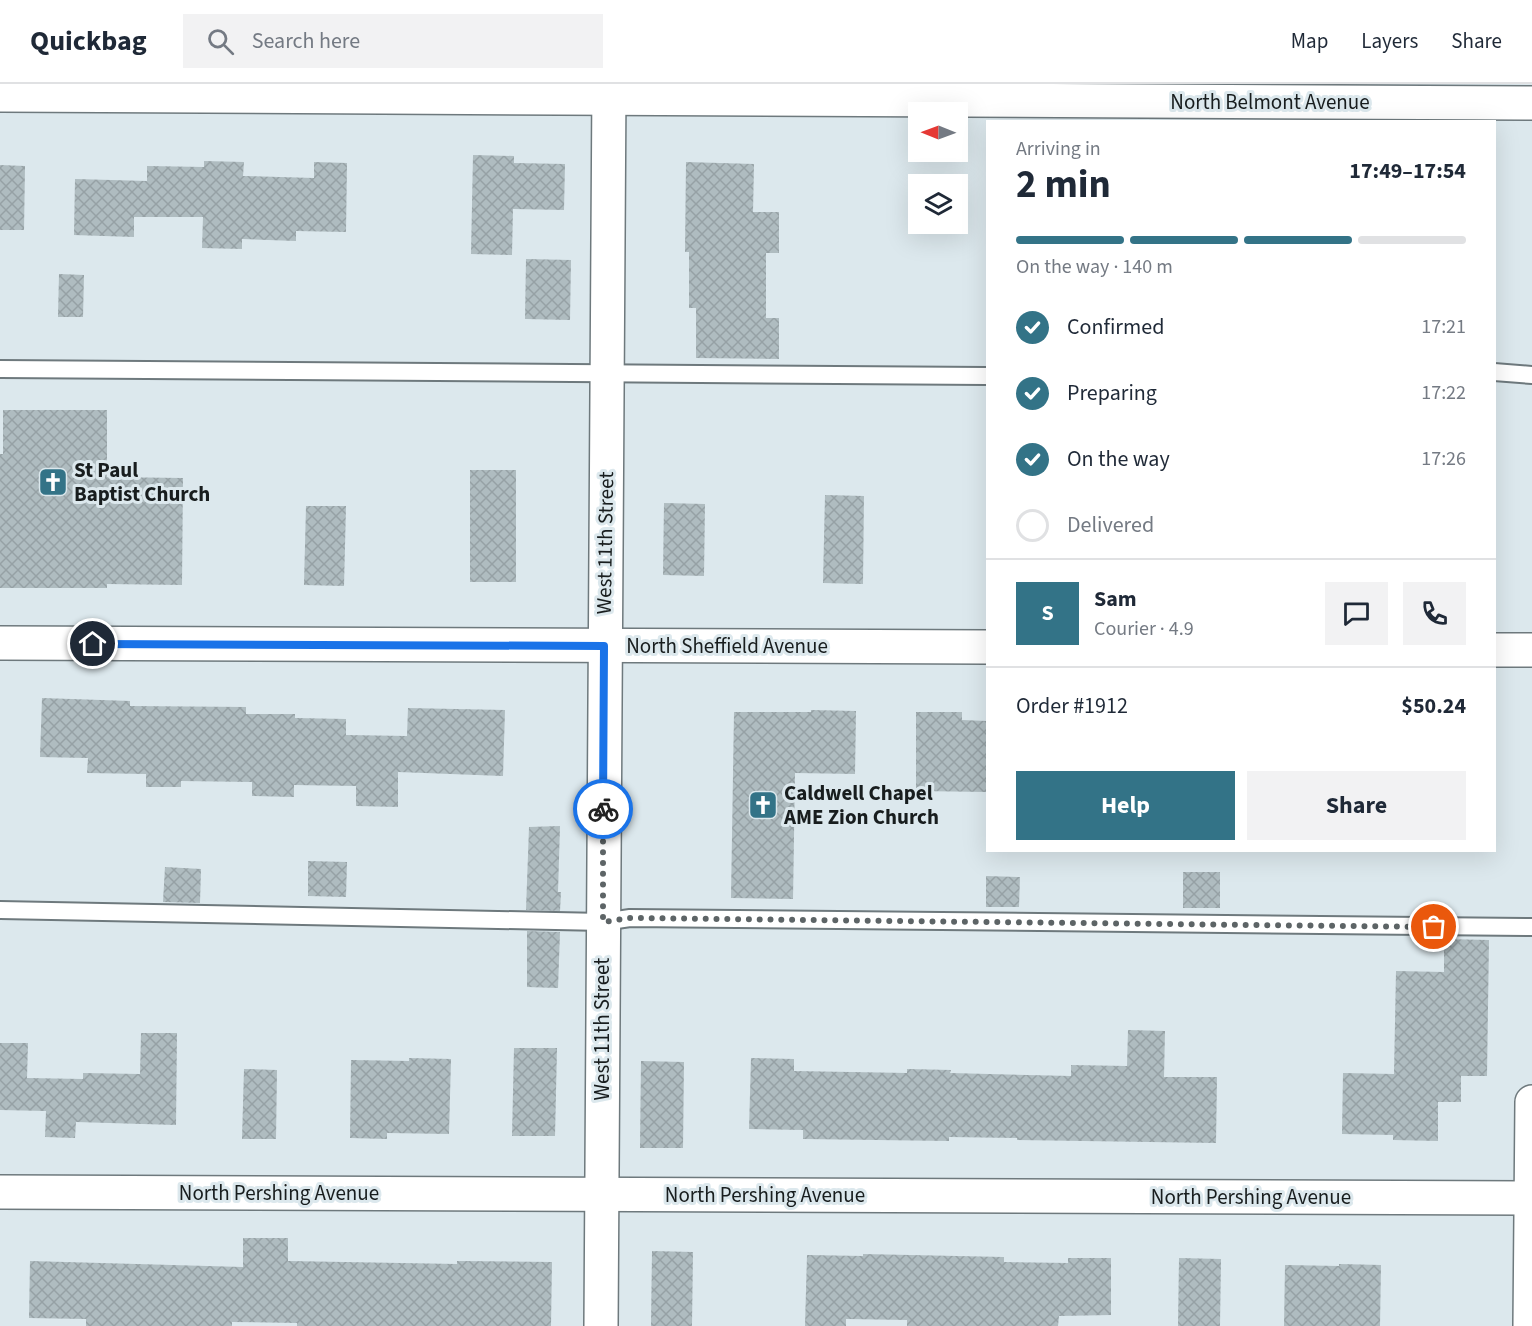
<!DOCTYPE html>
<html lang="en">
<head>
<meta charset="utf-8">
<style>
	:root { --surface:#fff; --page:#f2f2f3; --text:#1f2937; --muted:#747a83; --line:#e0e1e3; --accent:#337387 }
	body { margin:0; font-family:"Source Sans 3",sans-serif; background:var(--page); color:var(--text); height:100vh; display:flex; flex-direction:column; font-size:22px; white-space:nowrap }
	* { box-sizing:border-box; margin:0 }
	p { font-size:20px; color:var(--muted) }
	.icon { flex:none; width:33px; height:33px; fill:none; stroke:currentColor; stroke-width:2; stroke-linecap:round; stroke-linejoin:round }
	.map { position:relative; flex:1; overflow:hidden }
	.side { position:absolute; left:986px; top:36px; width:510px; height:732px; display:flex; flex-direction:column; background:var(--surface); border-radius:0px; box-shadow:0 6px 24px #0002 }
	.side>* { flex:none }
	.needle { width:39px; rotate:271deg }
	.controls { position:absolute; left:908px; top:18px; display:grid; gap:12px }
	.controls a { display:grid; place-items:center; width:60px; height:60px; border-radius:0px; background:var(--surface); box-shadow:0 6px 24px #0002; font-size:30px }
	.pin { position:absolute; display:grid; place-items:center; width:51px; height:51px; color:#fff; margin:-26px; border:3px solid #fff; border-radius:50%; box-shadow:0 2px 6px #0007 }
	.courier { position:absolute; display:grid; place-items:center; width:60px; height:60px; margin:-30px; border:4px solid #1a73e8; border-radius:50%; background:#fff; color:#222; box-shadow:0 2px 8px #0007 }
	.summary em { font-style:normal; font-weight:700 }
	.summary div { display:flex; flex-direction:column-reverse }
	.summary { display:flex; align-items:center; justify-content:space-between; height:102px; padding:0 30px }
	h1 { font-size:39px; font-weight:700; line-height:45px }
	.bar { display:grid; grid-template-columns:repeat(4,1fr); gap:9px 6px; align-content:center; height:72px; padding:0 30px }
	.bar i { height:8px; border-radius:4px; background:var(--line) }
	.bar .current { background:var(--accent) }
	.bar p { grid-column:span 4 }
	.line { display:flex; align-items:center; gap:15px; padding:0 30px; border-top:2px solid var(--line) }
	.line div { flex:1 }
	.round { display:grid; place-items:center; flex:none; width:63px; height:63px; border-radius:0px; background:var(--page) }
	ol { padding:0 30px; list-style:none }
	li { display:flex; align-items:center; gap:18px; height:66px }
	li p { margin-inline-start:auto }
	li .icon { padding:6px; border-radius:50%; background:var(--accent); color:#fff; stroke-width:4 }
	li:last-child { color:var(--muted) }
	li i { width:33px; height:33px; border:3px solid var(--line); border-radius:50% }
	.cta { display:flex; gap:12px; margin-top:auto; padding:12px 30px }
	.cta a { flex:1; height:69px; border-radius:0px; background:var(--accent); color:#fff; font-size:24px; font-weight:700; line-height:69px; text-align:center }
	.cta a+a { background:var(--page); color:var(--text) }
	header { display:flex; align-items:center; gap:36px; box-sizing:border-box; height:84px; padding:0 30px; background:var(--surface); border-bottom:2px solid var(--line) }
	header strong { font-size:28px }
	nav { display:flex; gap:33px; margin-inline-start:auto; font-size:21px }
	.search { width:420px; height:54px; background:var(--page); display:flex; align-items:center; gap:15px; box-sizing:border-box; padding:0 21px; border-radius:0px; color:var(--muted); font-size:22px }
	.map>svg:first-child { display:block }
	.building { fill:url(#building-cross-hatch) }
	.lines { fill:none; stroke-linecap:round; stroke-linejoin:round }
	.service-casing { stroke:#6e797d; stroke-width:20 }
	.minor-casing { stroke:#6e797d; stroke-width:36 }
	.tertiary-casing { stroke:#6e797d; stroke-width:36 }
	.primary-casing { stroke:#6e797d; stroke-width:36 }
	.service { stroke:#fff; stroke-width:16 }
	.minor { stroke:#fff; stroke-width:33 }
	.tertiary { stroke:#fff; stroke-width:33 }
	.primary { stroke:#fff; stroke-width:33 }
	.done { stroke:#5d6466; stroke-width:6; stroke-dasharray:0 10.8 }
	.route { stroke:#1a73e8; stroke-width:8 }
	.labels { text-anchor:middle; stroke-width:6; stroke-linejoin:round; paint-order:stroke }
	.street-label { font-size:21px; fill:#181d1e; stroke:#dce8ed }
	.poi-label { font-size:21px; font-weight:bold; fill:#181d1e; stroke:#dce8ed; text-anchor:start }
</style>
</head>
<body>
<header>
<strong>Quickbag</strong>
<div class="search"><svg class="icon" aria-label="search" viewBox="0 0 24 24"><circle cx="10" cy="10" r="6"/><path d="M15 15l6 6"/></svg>Search here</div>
<nav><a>Map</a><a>Layers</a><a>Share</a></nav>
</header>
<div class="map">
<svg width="1532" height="1242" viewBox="0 0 1532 1242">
	<defs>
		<pattern id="building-cross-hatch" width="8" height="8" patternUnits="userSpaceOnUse" patternTransform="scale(1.5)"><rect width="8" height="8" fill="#afbcc0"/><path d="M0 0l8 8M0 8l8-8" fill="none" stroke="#96a1a5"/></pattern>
	</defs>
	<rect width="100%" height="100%" fill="#dce8ed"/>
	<g class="building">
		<path d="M473,71L514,72V79L565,80L564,126L513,125L512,171L471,170Z"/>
		<path d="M204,77L244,78L243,92L314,94V78L347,79L346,148L296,147V157L242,155V165L202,164L203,133H134V153L74,151L75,95L147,97V82L204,83Z"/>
		<path d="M686,78L754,80L753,128H779V169H766V234H779V275L696,274V224H689V168H685Z"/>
		<path d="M0,81L25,82L24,146H0Z"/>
		<path d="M526,175L571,176L570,236L525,235Z"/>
		<path d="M59,190L84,191L83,233H58Z"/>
		<path d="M3,326H107V393L183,394L182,501L107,500V504H0V370H3Z"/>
		<rect x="470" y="386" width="46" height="112"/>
		<path d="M825,411L864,412L863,500L823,499Z"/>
		<path d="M664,419L705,420L704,492L663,491Z"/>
		<path d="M306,422H346L344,502L304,501Z"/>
		<path d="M42,614L130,617V622L246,623V630H295V634L346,635V651L407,652L408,624L505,626L503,692L398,688V723L356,722V702L294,701V713L252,712V698L181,697V703H146V690L87,689L88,674L40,673Z"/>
		<path d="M811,626L856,627L855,690L795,689L793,815L731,814L734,628H811Z"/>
		<path d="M916,628H962V636L987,637V708L916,707Z"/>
		<path d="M560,742L558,808H561L560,827L526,826L529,743Z"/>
		<path d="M308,777L347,778L346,813L308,812Z"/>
		<path d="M165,783L201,785L200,819L163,818Z"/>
		<rect x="1183" y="788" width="37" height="36"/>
		<path d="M986,792L1020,793L1019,823H986Z"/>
		<path d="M527,847L560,848L558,904L527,903Z"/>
		<path d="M1444,855L1489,856L1487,992H1461V1018H1438V1057L1393,1056V1051L1342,1050L1343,989L1394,990L1396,887L1444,888Z"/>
		<path d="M1128,946L1165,947L1164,993H1217L1216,1059L1017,1056V1054L949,1053V1057L803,1055V1046L749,1045L751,974L794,975V987L907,989V985L951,986L950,989L1071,992V981L1127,982Z"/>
		<path d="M141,949H177L176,1041L76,1038L75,1054L45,1053L46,1027L0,1026V959H28L27,994L83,995V989L140,990Z"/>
		<path d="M514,964H557L555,1052H512Z"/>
		<path d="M409,974L451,975L449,1050L387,1049V1055L350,1054L351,976L409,977Z"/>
		<path d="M641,977L684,978L683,1064H640Z"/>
		<path d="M244,985L277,986L276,1055H242Z"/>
		<path d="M243,1154H288V1177L457,1180V1177L552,1178L551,1242H297V1239L232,1238V1242H86V1235L29,1234L30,1177L243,1183Z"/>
		<path d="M652,1167L693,1168L692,1242H651Z"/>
		<path d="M863,1170L1004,1173V1178L1068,1179V1174H1111V1231L1059,1232L1058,1242H907V1236L846,1235V1242H805L807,1171L863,1172Z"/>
		<path d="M1179,1174L1221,1175L1220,1242H1178Z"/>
		<path d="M1339,1180L1381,1181L1380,1242H1284L1285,1181L1339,1182Z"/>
	</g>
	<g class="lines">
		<g class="service-casing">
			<g id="service">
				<path d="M0,285L987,292"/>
				<path d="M1494,288L1532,291"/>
				<path d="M0,826L603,838L630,834L1532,843"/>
			</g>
		</g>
		<g class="minor-casing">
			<g id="minor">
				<path d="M0,11L1532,19"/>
				<path d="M0,559L987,563"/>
				<path d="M1494,566H1532"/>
				<path d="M601,1242L609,0"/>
			</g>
		</g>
		<g class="tertiary-casing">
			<path id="tertiary" d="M0,1108L1531,1114"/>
		</g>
		<g class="primary-casing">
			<path id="primary" d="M1530,1242L1532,1018"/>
		</g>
		<use href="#service" class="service"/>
		<use href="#minor" class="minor"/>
		<use href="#tertiary" class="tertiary"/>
		<use href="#primary" class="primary"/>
	</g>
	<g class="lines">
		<path class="done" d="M603,725V838L630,834L1434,843"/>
		<path class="route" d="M93,560L604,562L603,725"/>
	</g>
	<defs>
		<g id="church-square" transform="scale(1.5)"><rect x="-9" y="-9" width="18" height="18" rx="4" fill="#337387" stroke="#dce8ed"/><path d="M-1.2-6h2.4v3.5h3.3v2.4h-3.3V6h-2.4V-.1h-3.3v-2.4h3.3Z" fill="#fff"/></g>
	</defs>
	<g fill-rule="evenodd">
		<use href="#church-square" x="53" y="398"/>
		<use href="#church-square" x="763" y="721"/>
	</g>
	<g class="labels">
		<g class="street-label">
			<text x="1270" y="25">North Belmont Avenue</text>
			<text transform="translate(605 459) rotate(-89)" y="7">West 11th Street</text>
			<text x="727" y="569">North Sheffield Avenue</text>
			<text transform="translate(602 945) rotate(-90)" y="7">West 11th Street</text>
			<text x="279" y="1116">North Pershing Avenue</text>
			<text x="765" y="1118">North Pershing Avenue</text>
			<text x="1251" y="1120">North Pershing Avenue</text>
		</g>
		<g class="poi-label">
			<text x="74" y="393">St Paul<tspan x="74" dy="24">Baptist Church</tspan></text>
			<text x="784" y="716">Caldwell Chapel<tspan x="784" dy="24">AME Zion Church</tspan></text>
		</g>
	</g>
</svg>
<div class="controls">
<a><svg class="needle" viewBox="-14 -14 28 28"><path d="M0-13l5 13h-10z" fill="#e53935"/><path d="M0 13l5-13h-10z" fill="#747a83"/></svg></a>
<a><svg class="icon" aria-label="layers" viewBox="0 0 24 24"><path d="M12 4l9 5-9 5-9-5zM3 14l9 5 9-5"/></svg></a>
</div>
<div class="pin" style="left:1434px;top:843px;background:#ea580c"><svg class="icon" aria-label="bag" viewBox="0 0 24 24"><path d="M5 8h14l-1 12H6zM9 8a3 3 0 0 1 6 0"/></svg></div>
<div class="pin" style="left:93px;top:560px;background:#1f2937"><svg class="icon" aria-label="home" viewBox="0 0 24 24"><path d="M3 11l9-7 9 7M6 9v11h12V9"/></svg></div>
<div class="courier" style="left:603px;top:725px"><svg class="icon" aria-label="bike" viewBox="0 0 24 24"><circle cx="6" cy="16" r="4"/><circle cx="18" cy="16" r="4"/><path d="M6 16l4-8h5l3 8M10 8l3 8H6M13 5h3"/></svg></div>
<section class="side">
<div class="summary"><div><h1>2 min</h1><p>Arriving in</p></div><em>17:49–17:54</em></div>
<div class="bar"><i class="current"></i><i class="current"></i><i class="current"></i><i></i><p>On the way · 140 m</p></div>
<ol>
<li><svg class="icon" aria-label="check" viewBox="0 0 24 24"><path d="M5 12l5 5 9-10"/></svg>Confirmed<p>17:21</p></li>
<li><svg class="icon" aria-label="check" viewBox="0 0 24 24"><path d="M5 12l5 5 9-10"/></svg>Preparing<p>17:22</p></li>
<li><svg class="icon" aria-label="check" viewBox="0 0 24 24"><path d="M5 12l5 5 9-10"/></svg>On the way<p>17:26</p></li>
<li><i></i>Delivered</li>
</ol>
<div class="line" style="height:108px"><b class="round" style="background:var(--accent);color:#fff">S</b><div><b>Sam</b><p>Courier · 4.9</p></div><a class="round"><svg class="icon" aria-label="chat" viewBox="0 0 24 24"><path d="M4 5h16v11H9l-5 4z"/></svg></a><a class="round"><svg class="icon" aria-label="phone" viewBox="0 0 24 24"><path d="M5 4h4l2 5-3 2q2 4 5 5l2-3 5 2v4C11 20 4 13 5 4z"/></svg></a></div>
<div class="line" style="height:78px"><div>Order #1912</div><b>$50.24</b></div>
<div class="cta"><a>Help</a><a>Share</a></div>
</section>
</div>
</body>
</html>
